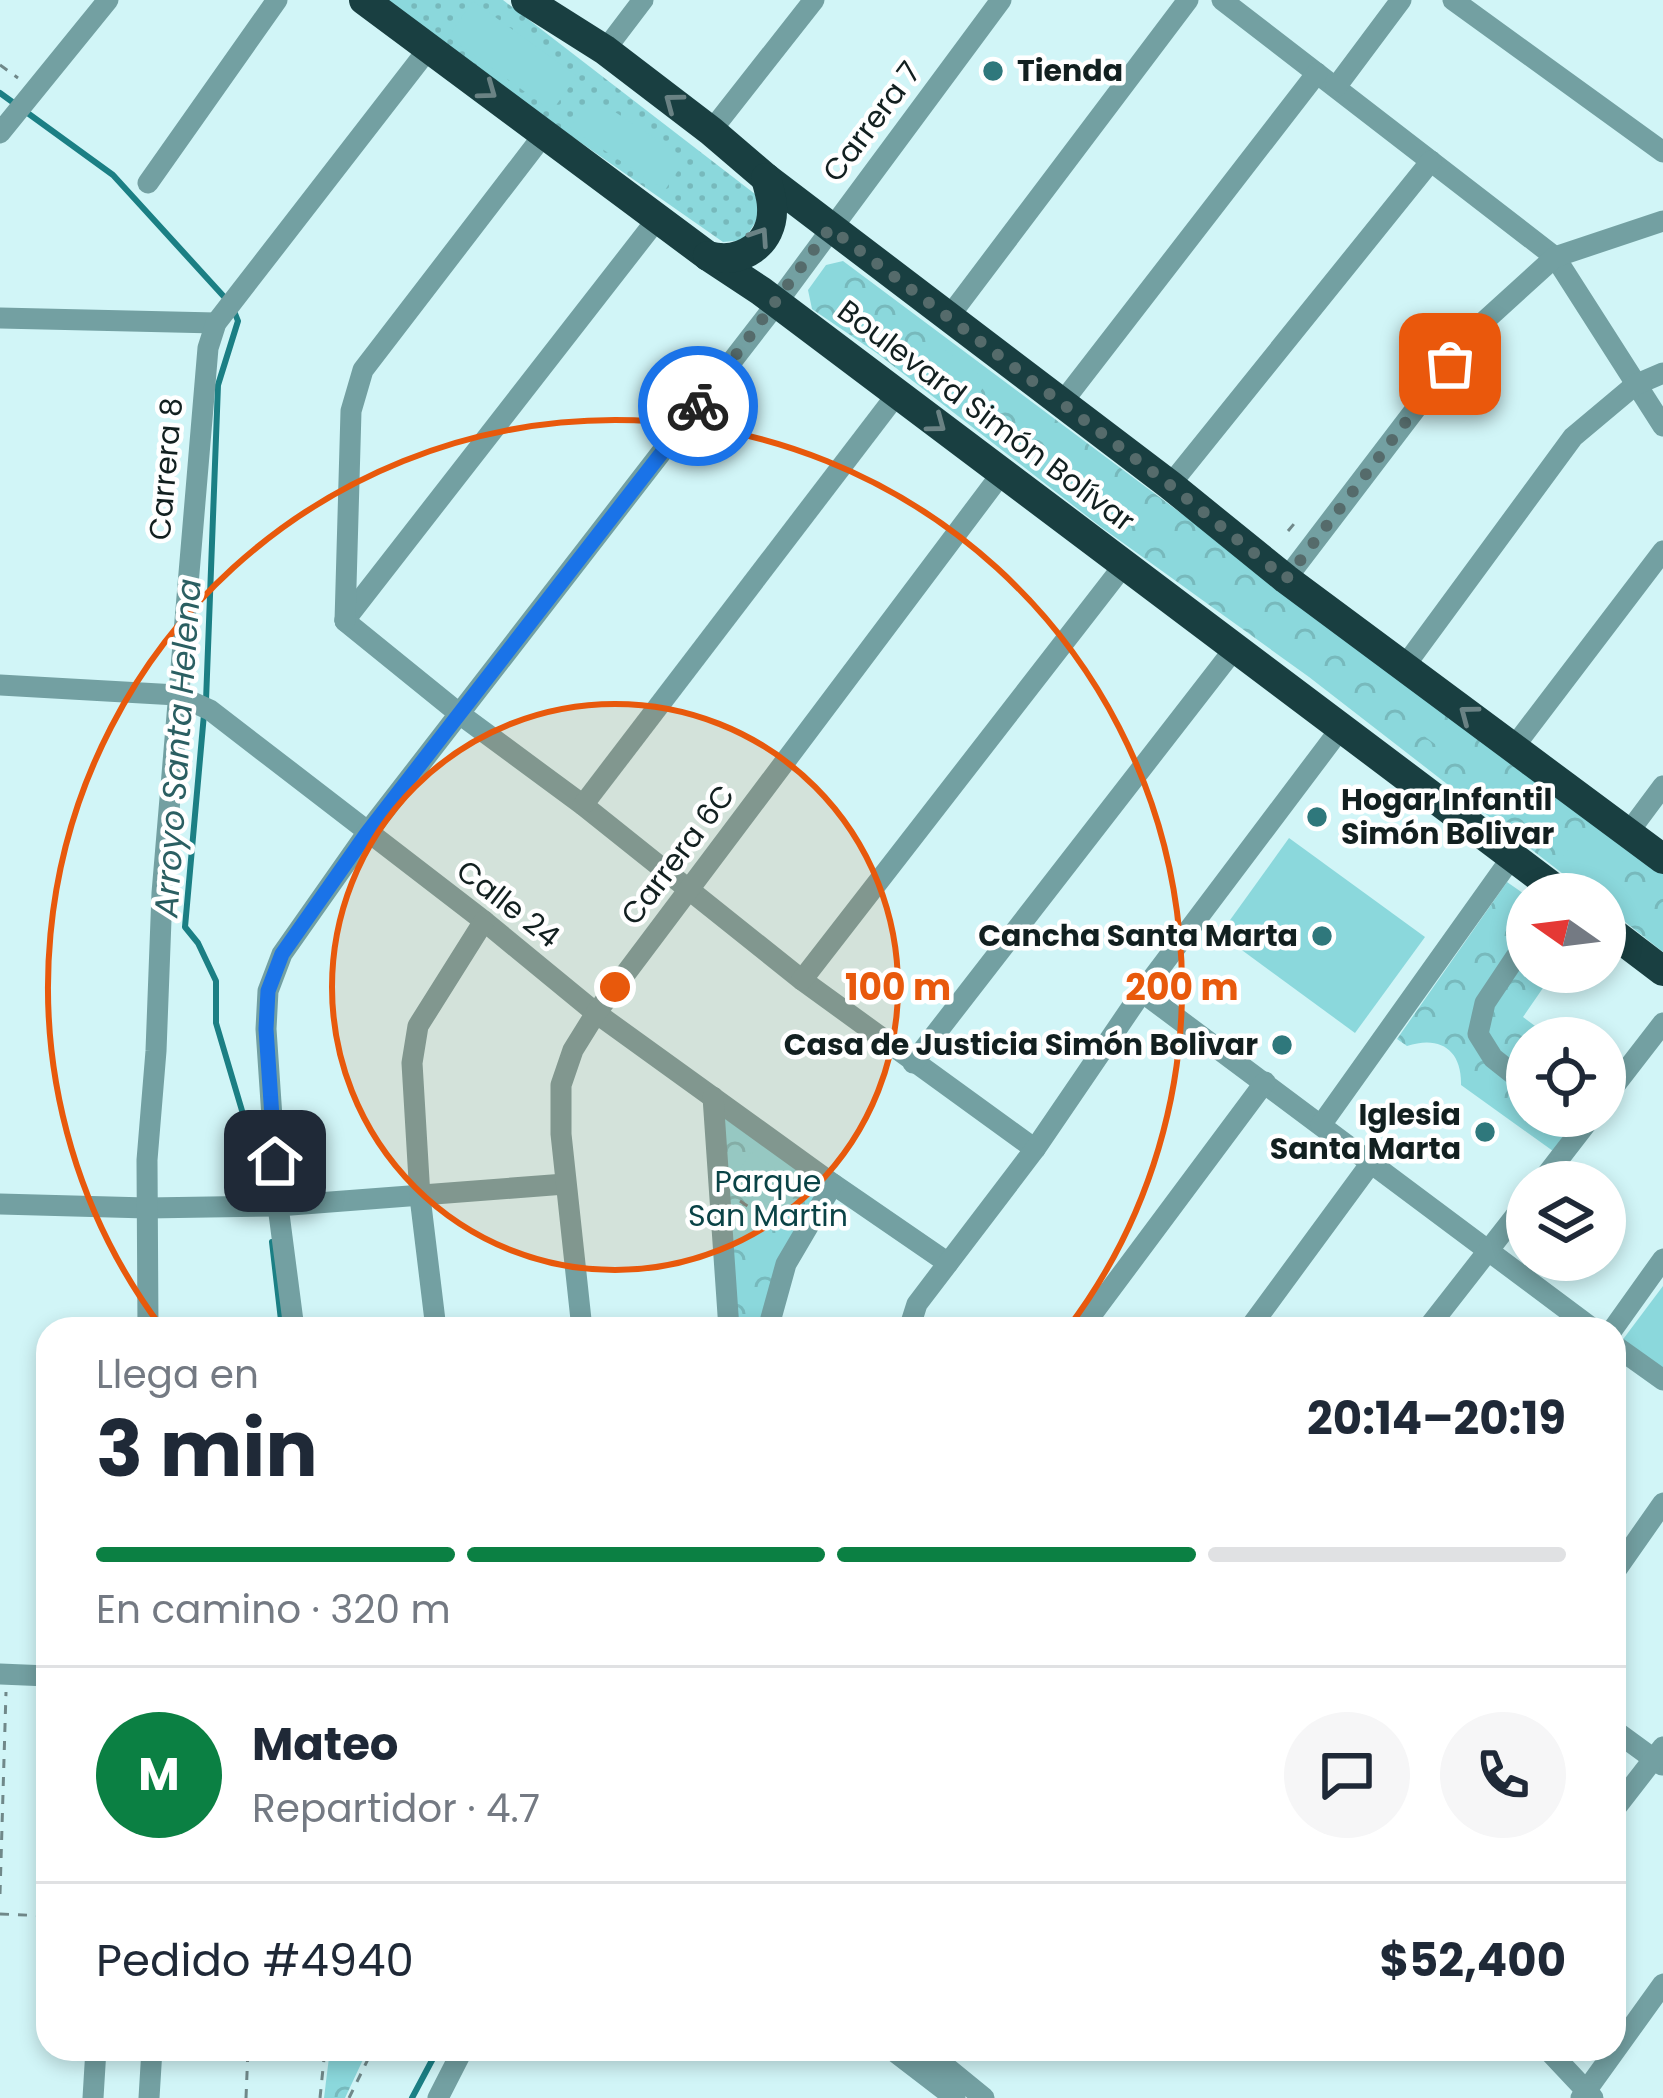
<!DOCTYPE html>
<html lang="es">
<head>
<meta charset="utf-8">
<style>
	:root { --surface:#fff; --page:#f6f6f7; --text:#1f2937; --muted:#747a83; --line:#e0e1e3; --accent:#0b8043 }
	body { margin:0; font-family:Poppins,sans-serif; background:var(--page); color:var(--text); height:100vh; display:flex; flex-direction:column; font-size:45px; white-space:nowrap }
	* { box-sizing:border-box; margin:0 }
	p { font-size:39px; color:var(--muted) }
	.icon { flex:none; width:66px; height:66px; fill:none; stroke:currentColor; stroke-width:2; stroke-linecap:round; stroke-linejoin:round }
	.map { position:relative; flex:1; overflow:hidden }
	.details { position:absolute; left:36px; top:1317px; width:1590px; height:744px; display:flex; flex-direction:column; background:var(--surface); border-radius:36px; box-shadow:0 6px 18px #0003 }
	.details>* { flex:none }
	.needle { width:78px; rotate:284deg }
	.fabs { position:absolute; left:1506px; top:873px; display:grid; gap:24px }
	.fabs a { display:grid; place-items:center; width:120px; height:120px; border-radius:50%; background:var(--surface); box-shadow:0 6px 18px #0003; font-size:60px }
	.pin { position:absolute; display:grid; place-items:center; width:102px; height:102px; color:#fff; margin:-51px; border-radius:24px; box-shadow:0 6px 18px #0006 }
	.courier { position:absolute; display:grid; place-items:center; width:120px; height:120px; margin:-60px; border:9px solid #1a73e8; border-radius:50%; background:#fff; color:#222; box-shadow:0 3px 15px #0007 }
	.overview em { font-style:normal; font-weight:700 }
	.overview div { display:flex; flex-direction:column-reverse }
	.overview { display:flex; align-items:center; justify-content:space-between; height:204px; padding:0 60px }
	h1 { font-size:78px; font-weight:700; line-height:90px }
	.bar { display:grid; grid-template-columns:repeat(4,1fr); gap:18px 12px; align-content:center; height:144px; padding:0 60px }
	.bar i { height:15px; border-radius:9px; background:var(--line) }
	.bar .current { background:var(--accent) }
	.bar p { grid-column:span 4 }
	.line { display:flex; align-items:center; gap:30px; padding:0 60px; border-top:3px solid var(--line) }
	.line div { flex:1 }
	.round { display:grid; place-items:center; flex:none; width:126px; height:126px; border-radius:63px; background:var(--page) }
	.map>svg:first-child { display:block }
	.grass { fill:url(#grass-dots) }
	.forest { fill:url(#forest-crowns) }
	.garden { fill:#8bd8dc }
	.lines { fill:none; stroke-linecap:round; stroke-linejoin:round }
	.stream { stroke:#1b7f84; stroke-width:6 }
	.path { stroke:#708889; stroke-width:3; stroke-dasharray:9 9; stroke-linecap:butt }
	.minor { stroke:#73a0a2; stroke-width:21 }
	.highway { stroke:#193f41; stroke-width:30 }
	.oneway { stroke:#6a8284 }
	.done { stroke:#556b6b; stroke-width:12; stroke-dasharray:0 21.6 }
	.route { stroke:#1a73e8; stroke-width:15 }
	.ring { fill:none; stroke:#e8590c; stroke-width:6 }
	.poi-dot { fill:#2f787c; stroke:#fff; stroke-width:4.5 }
	.labels { text-anchor:middle; stroke-width:9; stroke-linejoin:round; paint-order:stroke }
	.poi-label { font-size:30px; font-weight:bold; fill:#122020; stroke:#fff; text-anchor:end }
	.street-label { font-size:30px; fill:#122020; stroke:#fff }
	.park-label { font-size:30px; fill:#0a4346; stroke:#fff }
	.water-label { font-size:33px; font-style:italic; fill:#2b5f62; stroke:#fff }
	.centre { fill:#e8590c; stroke:#fff; stroke-width:6 }
	.ring-label { font-size:36px; text-anchor:middle; font-weight:bold; fill:#e8590c; stroke:#fff; stroke-width:9; stroke-linejoin:round; paint-order:stroke }
</style>
</head>
<body>
<div class="map">
<svg width="1663" height="2098" viewBox="0 0 1663 2098">
	<defs>
		<pattern id="grass-dots" width="8" height="8" patternUnits="userSpaceOnUse" patternTransform="scale(3)"><rect width="8" height="8" fill="#8bd8dc"/><path d="M2 2h.1M6 6h.1" fill="none" stroke="#77b9bc" stroke-width="1.8" stroke-linecap="round"/></pattern>
		<pattern id="forest-crowns" width="20" height="18" patternUnits="userSpaceOnUse" patternTransform="scale(3)"><rect width="20" height="18" fill="#8bd8dc"/><path d="M2 6a3 3 0 1 1 6 0M12 15a3 3 0 1 1 6 0" fill="none" stroke="#77b9bc"/></pattern>
	</defs>
	<rect width="100%" height="100%" fill="#d1f5f7"/>
	<path class="grass" d="M382,0H503L755,194L760,215L744,240L723,242L428,36Z"/>
	<g class="forest">
		<path d="M843,261L1663,873V952L1605,906V894H1589L1309,677L1101,527L878,354L812,309L808,290L826,265Z"/>
		<path d="M1507,882L1527,896V972H1554L1523,1017L1551,1038H1527V1116H1578L1553,1151L1461,1085C1462,1050 1440,1035 1407,1046L1397,1039Z"/>
		<path d="M720,1115L822,1187L764,1329H735Z"/>
		<path d="M330,2049H368L345,2098H324Z"/>
	</g>
	<g class="garden">
		<path d="M473,1L577,76L552,111L448,37Z"/>
		<path d="M591,96L686,159L665,190L570,128Z"/>
		<path d="M931,340L988,381L964,414L907,374Z"/>
		<path d="M1432,716L1475,747L1462,764L1420,733Z"/>
		<path d="M1587,826L1626,857L1597,894H1593L1556,865Z"/>
		<path d="M1289,838L1425,937L1355,1033L1220,934Z"/>
		<path d="M751,1152L801,1186L778,1221L728,1188Z"/>
		<path d="M1663,1286V1374L1621,1342Z"/>
	</g>
	<g class="lines">
		<g class="stream">
			<path d="M0,93L113,175L227,300"/>
			<path d="M206,701L218,385L238,321L234,311"/>
			<path d="M204,714L185,927L198,943L216,981V1023L243,1114L268,1187"/>
			<path d="M272,1242L282,1329"/>
			<path d="M412,2098L438,2049"/>
		</g>
		<g class="path">
			<path d="M0,65L18,78"/>
			<path d="M1288,531L1299,518"/>
			<path d="M740,1201L781,1229"/>
			<path d="M0,1894L6,1692"/>
			<path d="M0,1914L48,1916"/>
			<path d="M246,2098L248,2049"/>
			<path d="M320,2098L325,2049"/>
			<path d="M349,2098L373,2049"/>
		</g>
		<g class="minor">
			<path d="M1222,0L1555,257L1663,426"/>
			<path d="M1453,0L1663,152"/>
			<path d="M605,50L643,0"/>
			<path d="M1336,87L1401,0"/>
			<path d="M711,131L814,0"/>
			<path d="M0,133L108,0"/>
			<path d="M148,183L277,0"/>
			<path d="M0,318L216,323"/>
			<path d="M948,318L1188,0"/>
			<path d="M1061,404L1317,73"/>
			<path d="M1170,485L1431,161"/>
			<path d="M1286,579L1478,327L1555,257L1663,221"/>
			<path d="M345,620L658,218"/>
			<path d="M345,621L461,715L583,805L802,980L1035,1149"/>
			<path d="M345,621L351,411L363,370L545,133"/>
			<path d="M1404,667L1573,437L1635,385L1663,373"/>
			<path d="M0,685L177,695L210,710L484,921L596,1013L833,1184L948,1263"/>
			<path d="M1513,748L1663,551"/>
			<path d="M583,805L897,394"/>
			<path d="M1628,833L1663,786"/>
			<path d="M1527,940L1485,1003L1478,1034L1493,1058L1527,1085"/>
			<path d="M802,980L1124,565"/>
			<path d="M1142,992L1593,1329"/>
			<path d="M913,1063L1235,648"/>
			<path d="M713,1097L729,1329"/>
			<path d="M1605,1098L1663,1023"/>
			<path d="M1321,1125L1512,857"/>
			<path d="M1541,1182L1592,1116"/>
			<path d="M0,1204L147,1208L278,1206L565,1184"/>
			<path d="M148,1329L147,1160L156,1051L162,893L208,348L216,323L429,48"/>
			<path d="M294,1329L278,1206L266,1029L268,991L282,954L367,833L770,312L1001,0"/>
			<path d="M436,1329L420,1197L412,1063L418,1026L484,921"/>
			<path d="M582,1329L561,1134V1085L573,1050L596,1013L1002,473"/>
			<path d="M768,1329L786,1264L833,1184"/>
			<path d="M909,1329L917,1304L1035,1149L1142,992L1341,728"/>
			<path d="M1081,1329L1265,1082"/>
			<path d="M1249,1329L1371,1163"/>
			<path d="M1427,1329L1527,1201"/>
			<path d="M1613,1329L1663,1259"/>
			<path d="M1614,1345L1663,1380"/>
			<path d="M1614,1573L1663,1503"/>
			<path d="M0,1674L48,1676"/>
			<path d="M1614,1730L1662,1765"/>
			<path d="M1614,1810L1663,1747"/>
			<path d="M891,2049L955,2098"/>
			<path d="M924,2049L984,2098"/>
			<path d="M1547,2049L1593,2098"/>
			<path d="M93,2098L96,2049"/>
			<path d="M149,2098L152,2049"/>
			<path d="M438,2098L463,2049"/>
			<path d="M1581,2098L1663,1984"/>
		</g>
		<g class="highway">
			<path d="M364,0L708,256L761,291L1562,894"/>
			<path d="M526,0L605,50L711,131L766,178L1170,485L1286,579L1663,859"/>
			<path d="M708,256C741,265 774,244 772,207C772,198 768,187 766,178"/>
			<path d="M1605,927L1663,971"/>
		</g>
	</g>
	<defs><path id="oneway-chevron" d="M-2-3.5L2.5 0L-2 3.5" fill="none" stroke-width="1.6" stroke-linecap="round" stroke-linejoin="round" transform="scale(3)"/></defs>
	<g class="oneway">
		<use href="#oneway-chevron" transform="translate(488 91) rotate(36)"/>
		<use href="#oneway-chevron" transform="translate(673 102) rotate(-143)"/>
		<use href="#oneway-chevron" transform="translate(760 236) rotate(-56)"/>
		<use href="#oneway-chevron" transform="translate(937 424) rotate(37)"/>
		<use href="#oneway-chevron" transform="translate(1468 714) rotate(-143)"/>
	</g>
	<g class="lines">
		<path class="done" d="M698,406L830,228L1170,485L1286,579L1450,364"/>
		<path class="route" d="M275,1161L266,1029L268,991L282,954L367,833L698,406"/>
	</g>
	<circle cx="615" cy="987" r="283" fill="#e8590c" fill-opacity=".12"/>
	<g class="ring">
		<circle cx="615" cy="987" r="283"/>
		<path d="M162 1328A567 567 0 1 1 1068 1328"/>
	</g>
	<g class="poi-dot">
		<circle cx="993" cy="71" r="12"/>
		<circle cx="1317" cy="817" r="12"/>
		<circle cx="1322" cy="936" r="12"/>
		<circle cx="1282" cy="1045" r="12"/>
		<circle cx="1485" cy="1132" r="12"/>
	</g>
	<g class="labels">
		<g class="poi-label">
			<text x="1017" y="81" text-anchor="start">Tienda</text>
			<text x="1341" y="810" text-anchor="start">Hogar Infantil<tspan x="1341" dy="34">Simón Bolivar</tspan></text>
			<text x="1298" y="946">Cancha Santa Marta</text>
			<text x="1258" y="1055">Casa de Justicia Simón Bolivar</text>
			<text x="1461" y="1125">Iglesia<tspan x="1461" dy="34">Santa Marta</tspan></text>
		</g>
		<g class="street-label">
			<text transform="translate(872 122) rotate(-53)" y="10">Carrera 7</text>
			<text transform="translate(986 416) rotate(37)" y="10">Boulevard Simón Bolívar</text>
			<text transform="translate(166 469) rotate(-85)" y="10">Carrera 8</text>
			<text transform="translate(678 855) rotate(-53)" y="10">Carrera 6C</text>
			<text transform="translate(508 904) rotate(38)" y="10">Calle 24</text>
		</g>
		<g class="park-label">
			<text x="768" y="1192">Parque<tspan x="768" dy="34">San Martin</tspan></text>
		</g>
		<g class="water-label">
			<text transform="translate(177 748) rotate(-86)" y="12">Arroyo Santa Helena</text>
		</g>
	</g>
	<circle cx="615" cy="987" r="18" class="centre"/>
	<g class="ring-label">
		<text x="898" y="1000">100 m</text>
		<text x="1182" y="1000">200 m</text>
	</g>
</svg>
<div class="fabs">
<a><svg class="needle" viewBox="-14 -14 28 28"><path d="M0-13l5 13h-10z" fill="#e53935"/><path d="M0 13l5-13h-10z" fill="#747a83"/></svg></a>
<a><svg class="icon" aria-label="locate" viewBox="0 0 24 24"><circle cx="12" cy="12" r="6"/><path d="M12 2v4M12 18v4M2 12h4M18 12h4"/></svg></a>
<a><svg class="icon" aria-label="layers" viewBox="0 0 24 24"><path d="M12 4l9 5-9 5-9-5zM3 14l9 5 9-5"/></svg></a>
</div>
<div class="pin" style="left:1450px;top:364px;background:#ea580c"><svg class="icon" aria-label="bag" viewBox="0 0 24 24"><path d="M5 8h14l-1 12H6zM9 8a3 3 0 0 1 6 0"/></svg></div>
<div class="pin" style="left:275px;top:1161px;background:#1f2937"><svg class="icon" aria-label="home" viewBox="0 0 24 24"><path d="M3 11l9-7 9 7M6 9v11h12V9"/></svg></div>
<div class="courier" style="left:698px;top:406px"><svg class="icon" aria-label="bike" viewBox="0 0 24 24"><circle cx="6" cy="16" r="4"/><circle cx="18" cy="16" r="4"/><path d="M6 16l4-8h5l3 8M10 8l3 8H6M13 5h3"/></svg></div>
<section class="details">
<div class="overview"><div><h1>3 min</h1><p>Llega en</p></div><em>20:14–20:19</em></div>
<div class="bar"><i class="current"></i><i class="current"></i><i class="current"></i><i></i><p>En camino · 320 m</p></div>
<div class="line" style="height:216px"><b class="round" style="background:var(--accent);color:#fff">M</b><div><b>Mateo</b><p>Repartidor · 4.7</p></div><a class="round"><svg class="icon" aria-label="chat" viewBox="0 0 24 24"><path d="M4 5h16v11H9l-5 4z"/></svg></a><a class="round"><svg class="icon" aria-label="phone" viewBox="0 0 24 24"><path d="M5 4h4l2 5-3 2q2 4 5 5l2-3 5 2v4C11 20 4 13 5 4z"/></svg></a></div>
<div class="line" style="height:156px"><div>Pedido #4940</div><b>$52,400</b></div>
</section>
</div>
</body>
</html>
